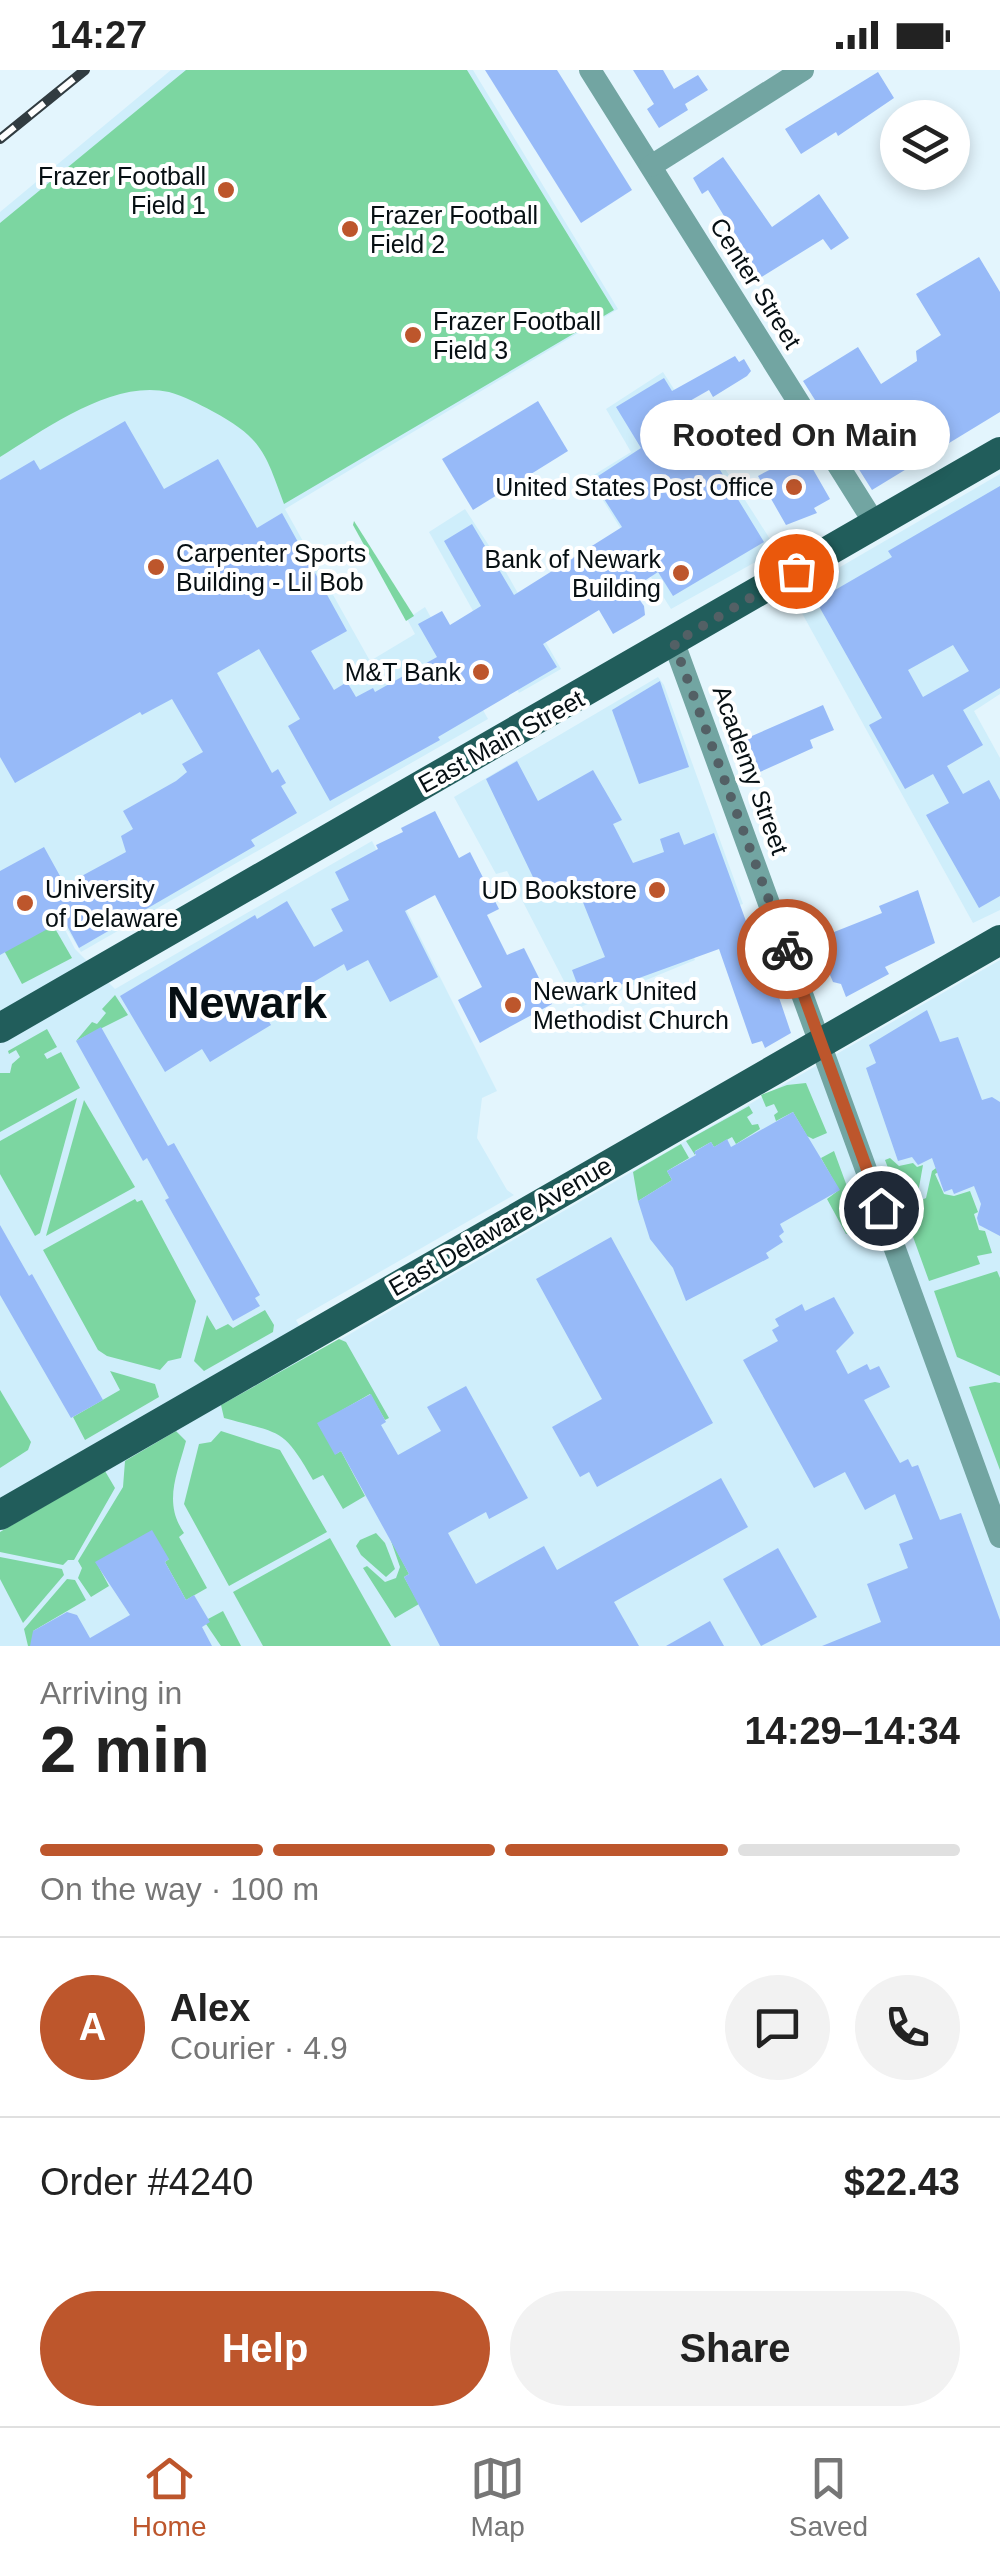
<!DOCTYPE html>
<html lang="en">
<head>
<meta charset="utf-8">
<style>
	:root { --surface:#fff; --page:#f2f2f2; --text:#222; --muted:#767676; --line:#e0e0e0; --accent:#bd562c }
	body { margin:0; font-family:Arial,sans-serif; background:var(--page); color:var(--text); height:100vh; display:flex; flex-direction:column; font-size:38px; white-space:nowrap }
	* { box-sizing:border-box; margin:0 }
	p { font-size:32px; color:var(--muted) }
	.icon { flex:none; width:55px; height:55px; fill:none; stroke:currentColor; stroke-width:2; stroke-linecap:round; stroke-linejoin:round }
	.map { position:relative; height:1576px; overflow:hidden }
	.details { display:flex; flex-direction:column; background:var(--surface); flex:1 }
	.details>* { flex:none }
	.controls { position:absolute; left:880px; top:30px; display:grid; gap:20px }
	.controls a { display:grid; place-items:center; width:90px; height:90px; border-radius:50%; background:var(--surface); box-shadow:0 5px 15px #0003; font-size:50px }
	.pin { position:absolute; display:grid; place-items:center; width:85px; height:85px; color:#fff; margin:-42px; border:5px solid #fff; border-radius:50%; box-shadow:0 2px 10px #0007 }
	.courier { position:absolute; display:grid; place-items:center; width:100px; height:100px; margin:-50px; border:8px solid #bd562c; border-radius:50%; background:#fff; color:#222; box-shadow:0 2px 12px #0007 }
	.bubble { position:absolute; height:70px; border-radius:35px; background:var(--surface); box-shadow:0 5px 15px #0003; font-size:32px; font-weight:600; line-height:70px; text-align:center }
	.overview em { font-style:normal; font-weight:600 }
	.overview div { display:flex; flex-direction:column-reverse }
	.overview { display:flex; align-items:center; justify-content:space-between; height:170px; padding:0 40px }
	h1 { font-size:65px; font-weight:600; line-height:75px }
	.bar { display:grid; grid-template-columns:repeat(4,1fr); gap:15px 10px; align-content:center; height:120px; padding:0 40px }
	.bar i { height:12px; border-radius:8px; background:var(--line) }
	.bar .current { background:var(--accent) }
	.bar p { grid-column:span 4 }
	.line { display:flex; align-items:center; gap:25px; padding:0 40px; border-top:2px solid var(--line) }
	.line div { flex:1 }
	.round { display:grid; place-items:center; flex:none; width:105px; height:105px; border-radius:52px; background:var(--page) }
	.button { display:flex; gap:20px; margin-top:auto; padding:20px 40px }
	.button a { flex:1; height:115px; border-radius:60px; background:var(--accent); color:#fff; font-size:40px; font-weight:600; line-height:115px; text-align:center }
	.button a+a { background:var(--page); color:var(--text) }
	.status { display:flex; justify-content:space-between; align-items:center; height:70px; padding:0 50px; background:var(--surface); direction:ltr }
	.status svg { height:28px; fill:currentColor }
	.tab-bar { display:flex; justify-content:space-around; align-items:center; height:140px; border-top:2px solid var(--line); background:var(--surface); font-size:28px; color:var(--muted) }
	.tab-bar a { display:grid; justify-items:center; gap:5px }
	.tab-bar .current { color:var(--accent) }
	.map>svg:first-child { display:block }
	.built { fill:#cfeefb }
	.green { fill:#7cd6a1 }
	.building { fill:#97baf8; fill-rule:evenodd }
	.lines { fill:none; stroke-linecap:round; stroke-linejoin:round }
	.street { stroke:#72a5a2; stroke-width:22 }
	.primary { stroke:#215d5b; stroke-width:30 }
	.rail-casing { stroke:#313c41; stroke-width:10 }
	.rail { stroke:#fff; stroke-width:6; stroke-dasharray:19; stroke-linecap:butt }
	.done { stroke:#536065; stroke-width:10; stroke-dasharray:0 18 }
	.route { stroke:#bd562c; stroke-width:12 }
	.poi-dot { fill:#bd562c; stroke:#fff; stroke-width:4 }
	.labels { text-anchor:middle; stroke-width:8; stroke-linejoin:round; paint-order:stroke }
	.poi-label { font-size:25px; fill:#060f13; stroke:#fff; text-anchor:end }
	.street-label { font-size:25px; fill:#060f13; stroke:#fff }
	.town-label { font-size:45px; font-weight:bold; fill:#060f13; stroke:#fff }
</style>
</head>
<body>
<div class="status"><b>14:27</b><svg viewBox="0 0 49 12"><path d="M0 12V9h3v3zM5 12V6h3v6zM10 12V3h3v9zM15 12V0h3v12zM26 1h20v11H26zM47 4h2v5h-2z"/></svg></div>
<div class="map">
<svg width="1000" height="1576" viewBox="0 0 1000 1576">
	<rect width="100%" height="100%" fill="#e3f5fd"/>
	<g class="built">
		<path d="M171,0H473L618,239L285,439L370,591L415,564L407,549L425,537L488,649L81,882L49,829L75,879L115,919L372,771L497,1021L482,1028L477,1068L507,1120L514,1125L296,1250L315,1284L1000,890V1576H0V142Z"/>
		<path d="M663,302L777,480L671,539L589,408L631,382L606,339Z"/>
		<path d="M1000,404V624L974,641L1000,688V840L973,853L792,525Z"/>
		<path d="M465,439L503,497L561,599L519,623L429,462Z"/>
		<path d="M658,607L664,615L743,834L683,854L695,890L578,938L507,801L496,804L454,727Z"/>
	</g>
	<g class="green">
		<path d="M186,0H467L614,240L284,434C265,382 262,368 212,341C199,334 184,326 169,322C113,309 45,359 0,387V153Z"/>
		<path d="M354,451L414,546L406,551L353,455Z"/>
		<path d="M0,848L53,855L72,888L22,914L0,873Z"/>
		<path d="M115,925L128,945L76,971L92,952L97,954L106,943L102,939Z"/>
		<path d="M47,959L57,977L44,984L47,989L61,982L80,1018L0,1062V1003H10L12,994L20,987L16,980L9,984L8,981Z"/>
		<path d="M806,1013L827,1063L813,1069L807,1066L793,1042L776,1051L774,1045L778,1042L774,1034L766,1037L761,1025L787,1015Z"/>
		<path d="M77,1028L40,1163L35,1166L0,1104V1071Z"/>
		<path d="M84,1030L135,1117L46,1166Z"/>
		<path d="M749,1036L753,1043L747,1047L752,1055L758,1054L760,1059L736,1074L732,1067L714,1077L711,1072L695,1081V1085L686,1071Z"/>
		<path d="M681,1074L689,1088L667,1101L672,1110L638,1131L633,1102Z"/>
		<path d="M834,1081L863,1160L846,1164L827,1129L839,1120L821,1088Z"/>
		<path d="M890,1088L899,1096L913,1093L917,1097L923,1095L918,1123L904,1129L898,1124L885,1090Z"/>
		<path d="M940,1095L942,1100L935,1104L944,1124L954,1126L970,1121L978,1142L974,1144L979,1160L985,1161L992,1183L977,1186L980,1194L929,1211L904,1142L906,1137L926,1128L932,1101Z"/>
		<path d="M135,1129L137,1132L142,1130L196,1231L181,1288L168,1291L160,1300L107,1286L98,1280L43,1180Z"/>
		<path d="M997,1201L1000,1208V1306L957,1287L934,1221Z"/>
		<path d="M265,1240L274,1255L273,1262L204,1301L194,1291L207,1245L216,1260L228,1254L233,1258Z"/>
		<path d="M339,1269L346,1272L389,1348L385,1350L370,1324L318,1354L336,1384L341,1381L365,1426L343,1439L323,1405L313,1410C283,1357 281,1364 224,1348L221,1335Z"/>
		<path d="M110,1301L155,1314L159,1327L85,1370L73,1347L120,1320Z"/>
		<path d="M995,1312L1000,1313V1400L969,1317Z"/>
		<path d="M0,1320L31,1372L28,1380L0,1398Z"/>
		<path d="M176,1361L186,1371C177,1405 163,1432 184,1463L179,1467L207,1518L186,1530L165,1492L169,1489L96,1492L109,1516L91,1527L78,1508L82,1498L78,1491L123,1417L125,1391Z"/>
		<path d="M221,1361L280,1380L327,1462L229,1516L184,1434L199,1374L211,1372Z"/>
		<path d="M105,1401L115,1418L74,1490H68L63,1495L0,1482V1462Z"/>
		<path d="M376,1463L385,1473L395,1499L386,1507L361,1485L356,1476L360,1470Z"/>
		<path d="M330,1468L391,1576H263L233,1522Z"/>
		<path d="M390,1468L409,1504L404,1507L419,1534L395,1548L363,1498L367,1496L385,1512L396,1508L400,1497Z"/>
		<path d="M0,1487L62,1499L64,1505L23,1553L0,1509Z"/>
		<path d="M67,1509L75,1510L86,1530L33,1561V1576H28L24,1559Z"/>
		<path d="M223,1541L241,1576H221L206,1554L208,1549Z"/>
	</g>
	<g class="building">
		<path d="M485,0H557L632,120L581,153Z"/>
		<path d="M633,0H663L674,19L698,5L708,20L685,34L688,40L659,58L647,39L654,34Z"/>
		<path d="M878,2L894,28L838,66L836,62L801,84L785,59Z"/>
		<path d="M723,87L772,157L819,124L849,168L831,180L823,169L755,211L736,179L742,175L708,120L702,124L693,108Z"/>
		<path d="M979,187L1000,222V342L872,420L803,311L858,277L881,314L917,291L916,281L941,265L916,224Z"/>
		<path d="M735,286L739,292L744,289L751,301L747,306L713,327L709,320L681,336L764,472L673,526L658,502L632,519L644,536L645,545L639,549L613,564L599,540L543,574L557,597L438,667L440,670L330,731L288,656L300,649L259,579L217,603L272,703L278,699L286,713L281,716L297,743L251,770L255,776L79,878L64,850L0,885V801L44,777L65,815L126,782L121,766L133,759L123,741L176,711L187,702L182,694L203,682L172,629L142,645L140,642L15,713L0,687V410L34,390L40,400L125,351L164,419L218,389L257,458L282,443L347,561L311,581L334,620L347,612L356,627L373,618L375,622L437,587L418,554L442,541L450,555L481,536L444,471L472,454L514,525L622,457L592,410L641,378L616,337L664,308L672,321Z"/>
		<path d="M538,331L568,381L473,440L442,389Z"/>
		<path d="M793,370L800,381L802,380L830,429L814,438L817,443L786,455L758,406L773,398L763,381L779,372L782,377Z"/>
		<path d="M1000,416V618L963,640L983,675L947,696L963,724L989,710L1000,730V826L979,838L926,745L949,733L933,704L905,719L869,655L882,648L816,531L892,487L888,481ZM953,575L969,601L923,627L908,600Z"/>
		<path d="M660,611L689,697L639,714L612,640Z"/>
		<path d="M823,635L834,660L810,670L813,678L760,702L745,669Z"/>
		<path d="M517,691L538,731L593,700L622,750L613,754L633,793L664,782L660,769L679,762L684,775L714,763L755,876L761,874L791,963L765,978L762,971L752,974L719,879L617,916L609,915L582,927L572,900L605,887L576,815L544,830L486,709Z"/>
		<path d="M435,741L459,788L470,782L499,839L487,845L507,885L524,878L552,934L480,973L458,930L482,917L435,825L405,841L438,907L390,932L368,890L347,901L344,894L263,942L271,955L210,992L202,979L165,1002L120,926L255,845L257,849L287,831L314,877L343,861L331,839L349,830L335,802L378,779L376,775L403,762L401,758Z"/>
		<path d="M918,820L935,873L885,897L889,904L846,927L841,914L833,912L821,884L828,880L824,866L882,843L879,836Z"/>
		<path d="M927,940L940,972L958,967L982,1030L992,1027L1000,1032V1166L979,1155L977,1148L981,1134L974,1116L954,1124L952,1119L944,1122L932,1088L918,1095L912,1087L898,1091L866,998L876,993L869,975Z"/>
		<path d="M101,957L168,1076L174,1073L260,1225L255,1228L260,1236L233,1251L165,1130L169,1128L147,1088L143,1091L76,971Z"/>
		<path d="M793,1042L840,1120L780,1154L784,1162L779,1166L783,1172L766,1183L769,1188L686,1231L673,1198L650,1169L638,1131L672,1110L667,1101L696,1085L694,1082L711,1072L714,1077L727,1069L731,1077Z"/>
		<path d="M0,1155L29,1206L32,1204L103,1330L71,1348L0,1225Z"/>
		<path d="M611,1167L713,1353L597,1417L589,1402L580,1407L552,1357L602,1329L536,1209Z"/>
		<path d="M834,1227L854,1263L836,1281L848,1304L867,1294L870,1300L879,1296L890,1317L864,1330L900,1393L908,1389L912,1397L918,1395L940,1450L961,1443L1000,1550V1576H822L881,1552L867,1514L908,1498L899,1474L913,1469L895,1424L865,1440L845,1402L814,1418L743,1290L778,1271L772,1260L779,1256L775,1249L802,1234L805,1241Z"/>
		<path d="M466,1316L528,1428L489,1449L486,1442L448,1463L476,1514L544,1476L557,1500L721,1408L748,1457L614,1532L639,1576H440L404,1507L409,1504L341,1381L335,1385L317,1353L371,1324L386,1352L381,1355L398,1385L441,1361L427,1337Z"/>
		<path d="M152,1460L169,1489L165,1492L186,1530L194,1525L210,1552L202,1557L212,1576H30L33,1561L67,1542L77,1545L90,1568L130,1545L95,1492Z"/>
		<path d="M778,1478L817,1547L761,1576L723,1509Z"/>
		<path d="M710,1551L724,1576H666Z"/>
	</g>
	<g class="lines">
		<g class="street">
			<path d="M590,0L875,454"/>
			<path d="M651,96L803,0"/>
			<path d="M674,573L1000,1467"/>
		</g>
		<g class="primary">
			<path d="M0,958L1000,382"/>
			<path d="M0,1445L1000,870"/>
		</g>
		<g class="rail-casing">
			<path id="rail" d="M0,69L85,0"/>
		</g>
		<use href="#rail" class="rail"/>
	</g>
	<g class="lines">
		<path class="done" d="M787,879L674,573L796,501"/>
		<path class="route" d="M787,879L881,1138"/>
	</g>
	<g class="poi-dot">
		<circle cx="226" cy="120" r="10"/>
		<circle cx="350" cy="159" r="10"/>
		<circle cx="413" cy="265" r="10"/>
		<circle cx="794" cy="417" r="10"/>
		<circle cx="156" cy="497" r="10"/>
		<circle cx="681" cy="503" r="10"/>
		<circle cx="481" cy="602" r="10"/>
		<circle cx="657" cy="820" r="10"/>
		<circle cx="25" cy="833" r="10"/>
		<circle cx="513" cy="935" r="10"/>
	</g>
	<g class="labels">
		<g class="poi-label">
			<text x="206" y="115">Frazer Football<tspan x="206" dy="29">Field 1</tspan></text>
			<text x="370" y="154" text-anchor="start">Frazer Football<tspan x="370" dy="29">Field 2</tspan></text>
			<text x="433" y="260" text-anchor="start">Frazer Football<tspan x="433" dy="29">Field 3</tspan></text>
			<text x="774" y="426">United States Post Office</text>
			<text x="176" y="492" text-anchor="start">Carpenter Sports<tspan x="176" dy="29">Building - Lil Bob</tspan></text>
			<text x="661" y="498">Bank of Newark<tspan x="661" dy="29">Building</tspan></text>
			<text x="461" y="611">M&amp;T Bank</text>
			<text x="45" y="828" text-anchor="start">University<tspan x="45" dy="29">of Delaware</tspan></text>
			<text x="637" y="829">UD Bookstore</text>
			<text x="533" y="930" text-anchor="start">Newark United<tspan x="533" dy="29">Methodist Church</tspan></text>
		</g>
		<g class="street-label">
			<text transform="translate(756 213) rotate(58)" y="9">Center Street</text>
			<text transform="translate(501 671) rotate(-29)" y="9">East Main Street</text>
			<text transform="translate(751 700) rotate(70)" y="9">Academy Street</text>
			<text transform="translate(500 1156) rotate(-30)" y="9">East Delaware Avenue</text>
		</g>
		<g class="town-label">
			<text x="247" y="948">Newark</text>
		</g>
	</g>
</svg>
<div class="controls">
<a><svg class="icon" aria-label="layers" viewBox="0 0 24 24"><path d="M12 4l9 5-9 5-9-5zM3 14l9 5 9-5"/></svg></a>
</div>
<div class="pin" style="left:796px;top:501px;background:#ea580c"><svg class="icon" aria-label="bag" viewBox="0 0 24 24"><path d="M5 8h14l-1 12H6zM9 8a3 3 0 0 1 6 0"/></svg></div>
<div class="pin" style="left:881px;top:1138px;background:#1f2937"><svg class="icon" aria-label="home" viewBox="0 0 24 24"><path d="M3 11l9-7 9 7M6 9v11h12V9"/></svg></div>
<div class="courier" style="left:787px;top:879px"><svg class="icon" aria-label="bike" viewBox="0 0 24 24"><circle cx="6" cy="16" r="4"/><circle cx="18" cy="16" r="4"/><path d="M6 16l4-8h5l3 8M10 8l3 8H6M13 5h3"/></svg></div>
<div class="bubble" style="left:640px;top:330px;width:310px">Rooted On Main</div>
</div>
<section class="details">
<div class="overview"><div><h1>2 min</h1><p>Arriving in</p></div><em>14:29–14:34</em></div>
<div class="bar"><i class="current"></i><i class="current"></i><i class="current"></i><i></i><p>On the way · 100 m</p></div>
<div class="line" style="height:180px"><b class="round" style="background:var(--accent);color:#fff">A</b><div><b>Alex</b><p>Courier · 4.9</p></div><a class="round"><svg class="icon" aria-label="chat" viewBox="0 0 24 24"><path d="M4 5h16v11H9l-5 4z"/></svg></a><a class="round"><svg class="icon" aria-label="phone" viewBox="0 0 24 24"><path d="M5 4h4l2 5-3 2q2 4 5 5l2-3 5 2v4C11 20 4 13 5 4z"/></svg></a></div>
<div class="line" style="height:130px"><div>Order #4240</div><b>$22.43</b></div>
<div class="button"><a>Help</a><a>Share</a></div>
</section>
<nav class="tab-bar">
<a class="current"><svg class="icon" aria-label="home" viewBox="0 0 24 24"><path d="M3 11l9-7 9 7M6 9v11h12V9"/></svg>Home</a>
<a><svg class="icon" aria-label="map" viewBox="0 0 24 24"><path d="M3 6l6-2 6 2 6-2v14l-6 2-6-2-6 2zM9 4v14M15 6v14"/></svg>Map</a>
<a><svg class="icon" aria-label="saved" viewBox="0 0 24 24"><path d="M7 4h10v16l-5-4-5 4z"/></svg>Saved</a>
</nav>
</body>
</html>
